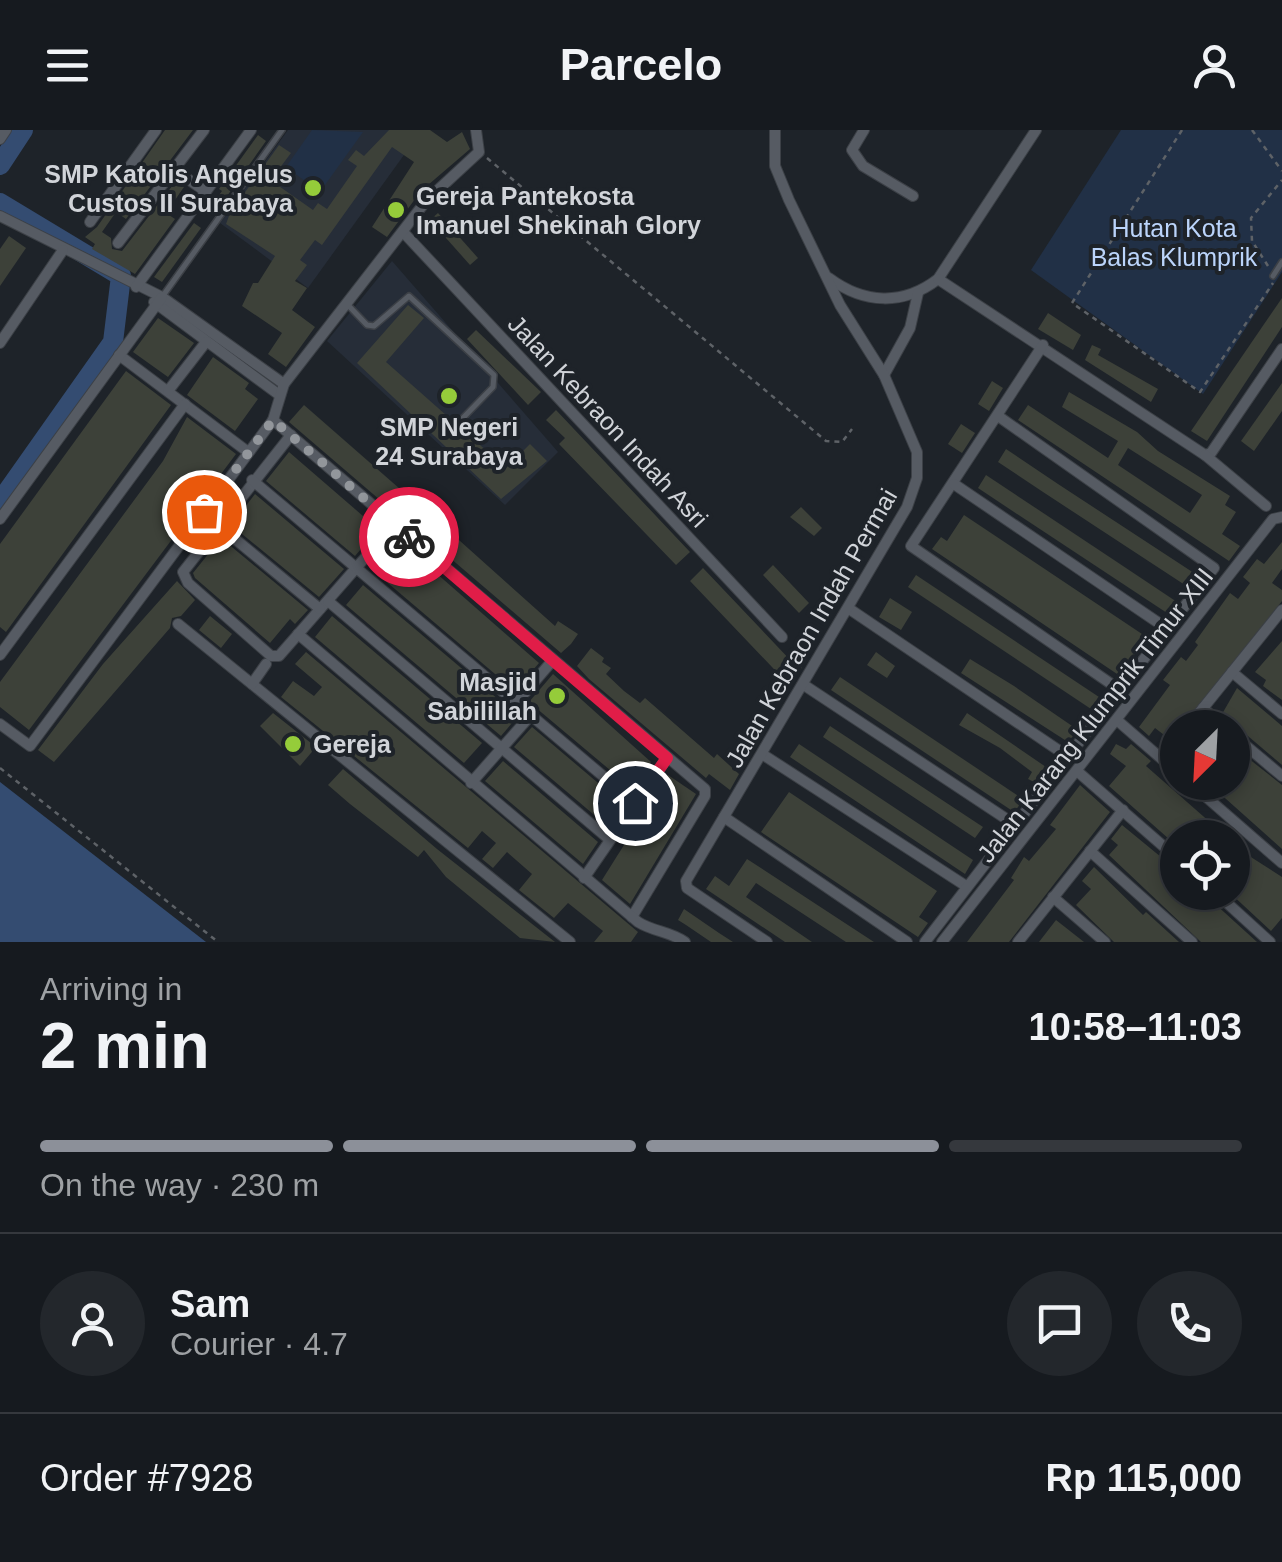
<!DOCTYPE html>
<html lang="en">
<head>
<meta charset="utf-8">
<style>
	:root { --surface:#161a1f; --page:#23272c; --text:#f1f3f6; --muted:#9ea1a4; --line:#35383d; --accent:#8c9099 }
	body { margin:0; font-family:Arial,sans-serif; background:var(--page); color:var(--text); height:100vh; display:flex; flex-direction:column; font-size:38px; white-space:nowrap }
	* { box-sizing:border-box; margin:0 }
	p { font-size:32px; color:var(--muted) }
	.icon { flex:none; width:55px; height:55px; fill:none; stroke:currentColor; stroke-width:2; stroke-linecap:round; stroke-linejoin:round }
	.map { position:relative; height:812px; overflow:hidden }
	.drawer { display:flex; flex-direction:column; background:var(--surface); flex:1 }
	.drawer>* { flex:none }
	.needle { width:65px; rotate:204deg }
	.tools { position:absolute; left:1160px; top:580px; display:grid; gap:20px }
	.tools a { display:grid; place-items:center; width:90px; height:90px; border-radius:50%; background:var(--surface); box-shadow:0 5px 15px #0003,0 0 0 2px var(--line); font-size:50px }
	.pin { position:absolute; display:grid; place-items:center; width:85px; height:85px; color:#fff; margin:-42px; border:5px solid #fff; border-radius:50%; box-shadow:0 2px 10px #0007 }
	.courier { position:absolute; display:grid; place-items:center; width:100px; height:100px; margin:-50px; border:8px solid #e11d48; border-radius:50%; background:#fff; color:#222; box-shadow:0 2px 12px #0007 }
	.overview em { font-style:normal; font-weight:700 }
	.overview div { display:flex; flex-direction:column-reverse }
	.overview { display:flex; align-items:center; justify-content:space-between; height:170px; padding:0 40px }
	h1 { font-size:65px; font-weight:700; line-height:75px }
	.bar { display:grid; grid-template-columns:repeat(4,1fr); gap:15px 10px; align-content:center; height:120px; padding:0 40px }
	.bar i { height:12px; border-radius:8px; background:var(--line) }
	.bar .on { background:var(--accent) }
	.bar p { grid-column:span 4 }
	.line { display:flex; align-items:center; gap:25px; padding:0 40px; border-top:2px solid var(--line) }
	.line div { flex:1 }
	.round { display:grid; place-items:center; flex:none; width:105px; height:105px; border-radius:52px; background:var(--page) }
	header { display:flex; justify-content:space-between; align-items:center; height:130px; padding:0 40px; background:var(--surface); font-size:45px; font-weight:700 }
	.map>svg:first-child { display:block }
	.built { fill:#262d38 }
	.green { fill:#213046 }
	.water { fill:#344c71 }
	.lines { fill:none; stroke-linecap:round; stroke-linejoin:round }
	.river { stroke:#344c71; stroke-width:20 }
	.building { fill:#3d4139; fill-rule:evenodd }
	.lane-casing { stroke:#3c4046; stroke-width:8 }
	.street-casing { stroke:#3c4046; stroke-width:12 }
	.path { stroke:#5e6267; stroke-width:2.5; stroke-dasharray:5 5; stroke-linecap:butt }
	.lane { stroke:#565b63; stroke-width:5 }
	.street { stroke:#565b63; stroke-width:10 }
	.done { stroke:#92969b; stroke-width:10; stroke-dasharray:0 18 }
	.route { stroke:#e11d48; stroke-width:12 }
	.poi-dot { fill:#95cc3a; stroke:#1e2329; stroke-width:4 }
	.labels { text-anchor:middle; stroke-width:8; stroke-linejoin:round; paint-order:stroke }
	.poi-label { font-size:25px; font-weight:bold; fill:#d1d4d9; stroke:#1e2329; text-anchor:end }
	.park-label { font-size:25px; fill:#bbd4fa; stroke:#1e2329 }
	.street-label { font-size:25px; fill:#d1d4d9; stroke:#1e2329 }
</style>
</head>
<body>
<header><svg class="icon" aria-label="menu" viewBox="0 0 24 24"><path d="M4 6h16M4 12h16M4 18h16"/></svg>Parcelo<svg class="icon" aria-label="person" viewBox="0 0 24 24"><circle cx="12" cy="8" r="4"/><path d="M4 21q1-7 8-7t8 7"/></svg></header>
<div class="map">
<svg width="1282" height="812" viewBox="0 0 1282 812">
	<rect width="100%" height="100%" fill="#1e2329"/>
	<g class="built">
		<path d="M288,0H422L308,158L220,93Z"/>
		<path d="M392,131L558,322L505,375L327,211Z"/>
	</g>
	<g class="green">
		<path d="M312,0L363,2L320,62L286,37Z"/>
		<path d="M1121,0H1282V142L1203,264L1031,140Z"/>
	</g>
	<path class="water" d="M0,652L206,812H0Z"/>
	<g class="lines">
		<g class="river">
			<path d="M0,35L23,0"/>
			<path d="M0,73L121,146L113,212L0,372"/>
		</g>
	</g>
	<g class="building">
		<path d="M165,0H193L126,89L116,82L102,102L111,108L112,119L122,121L176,51L184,57L166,83L175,89L135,144L92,119L95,114L85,107L97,97Z"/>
		<path d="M389,0H430L447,12L462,2L470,19L421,61L387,107L372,97L414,32L392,17L322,115L315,110L300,130L307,135L295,151L307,158L292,180L315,197L286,237L268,224L282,203L242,176L253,153H258L275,126L226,94L230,83L279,15L291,23L279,39L285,43L276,54L313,80L318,73L327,79L357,36L348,30L356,20L364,26Z"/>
		<path d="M258,5L266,11L220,76L214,72L222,61L219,59Z"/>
		<path d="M438,83L478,128L470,135L430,90Z"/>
		<path d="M194,93L201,98L162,152L154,147Z"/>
		<path d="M9,106L26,118L0,156V119Z"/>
		<path d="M1282,168V197L1207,311L1191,301Z"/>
		<path d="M408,175L424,188L386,232L506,338L530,314L547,331L501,369L357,233Z"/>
		<path d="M1048,183L1081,205L1073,220L1038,199Z"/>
		<path d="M158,188L194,213L168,247L133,222Z"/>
		<path d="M476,200L541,262L528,275L467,209Z"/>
		<path d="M1092,215L1101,219L1098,225L1158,259L1151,272L1085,230Z"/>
		<path d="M213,227L249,253L245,259L258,269L235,301L187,265Z"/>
		<path d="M126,241L171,275L6,502L0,497V414Z"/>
		<path d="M992,251L1003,258L989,281L978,274Z"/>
		<path d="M1282,253V281L1254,321L1241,311Z"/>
		<path d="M1069,262L1137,302L1158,321L1230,366L1225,375L1236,382L1222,404L1240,416L1229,431L1018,290L1028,275L1108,328L1118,311L1062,277ZM1128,318L1202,365L1190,383L1118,335Z"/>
		<path d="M304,275L408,366L394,382L289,292Z"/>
		<path d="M556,280L690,422L676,435L559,314L565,308L546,290Z"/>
		<path d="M187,287L236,324L29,600L0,577V552L163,331Z"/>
		<path d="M961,294L975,303L962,323L948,314Z"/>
		<path d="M1006,319L1058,354L1197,445L1188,457L1043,362L998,332Z"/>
		<path d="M289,322L378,399L355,426L266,351Z"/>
		<path d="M986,345L1117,432L1177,472L1167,483L1014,382L978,358Z"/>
		<path d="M255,364L344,439L319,467L231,395Z"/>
		<path d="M421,376L555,496L558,491L578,504L571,514L561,523L408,392Z"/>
		<path d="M801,377L822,398L814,406L790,387Z"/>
		<path d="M964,385L1148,508L1120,546L932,419L941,407L947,411Z"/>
		<path d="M395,407L539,533L515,561L369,437Z"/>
		<path d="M221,408L308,480L295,494L290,489L270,513L195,448L193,443Z"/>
		<path d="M1282,412V439L1272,453L1282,460V471L1178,601L1168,608L1155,598L1149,606L1139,597L1170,555L1163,550L1181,527L1186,531L1198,515L1195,512L1230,463L1238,469L1250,453L1243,447L1257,429L1264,434Z"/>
		<path d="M773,435L809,473L799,483L763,445Z"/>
		<path d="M703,438L794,534L798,527L806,531L790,556L690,451Z"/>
		<path d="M916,445L1108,573L1100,585L908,457Z"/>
		<path d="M177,451L195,470L181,486L172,488L170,498L54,632L38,620L103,534Z"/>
		<path d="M363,455L518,586L501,606L346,475Z"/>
		<path d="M890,468L912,482L901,500L879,487Z"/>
		<path d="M210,486L232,504L221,518L199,500Z"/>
		<path d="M332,486L482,613L464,633L315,507Z"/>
		<path d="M1282,511V570L1263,556L1266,550L1255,542Z"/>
		<path d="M591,518L604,528L602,532L611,538L606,544L624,561L640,573L645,568L714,628L717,624L739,644L730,660L709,644L706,648L589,549L577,536Z"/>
		<path d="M306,522L638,802L631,812H594L603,801L568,773L554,788L519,760L532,744L507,722L493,738L482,729L496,713L482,701L468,718L281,567L293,551L314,566L322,557L295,534Z"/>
		<path d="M876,522L895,536L887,548L867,535Z"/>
		<path d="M970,529L1014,556L1078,600L1068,612L961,543Z"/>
		<path d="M553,544L651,632L629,656L529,572Z"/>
		<path d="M840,547L1023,669L1018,677L1014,682L831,560Z"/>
		<path d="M1237,558L1282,596V635L1222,584Z"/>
		<path d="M273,583L316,617L300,636L260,596Z"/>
		<path d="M967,583L1046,637L1036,653L1028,649L1032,642L1000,618L959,595Z"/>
		<path d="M830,596L983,697L975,708L823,607Z"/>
		<path d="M532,597L617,669L599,689L514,617Z"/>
		<path d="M799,614L973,730L965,744L790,627Z"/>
		<path d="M1116,614L1126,619L1131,614L1151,631L1146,636L1228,708H1178V715L1169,709L1109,656L1126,636L1110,624Z"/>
		<path d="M1234,617L1282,655V719L1207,652H1232Z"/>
		<path d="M503,631L598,712L583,734L485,651Z"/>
		<path d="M343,639L437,719L555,812L520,808L446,747L424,720L418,727L350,674L328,655Z"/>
		<path d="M668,645L696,664L630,774L602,750Z"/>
		<path d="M1080,655L1110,682L1009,812H967L1014,750L1011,748L1024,727L1029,731L1056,699L1050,695Z"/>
		<path d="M789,662L937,761L919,787L928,793L918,807L761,702Z"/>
		<path d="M1122,695L1178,741V762H1202L1257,812H1201L1109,725L1118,715L1111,709Z"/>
		<path d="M1232,715L1282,747V788L1271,801L1229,762H1232Z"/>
		<path d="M747,729L851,797L874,812H846L756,753L746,767L812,812H785L706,759L715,746L729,756Z"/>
		<path d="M1094,737L1143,785L1146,782L1179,812H1114L1076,775L1091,759L1082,751Z"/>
		<path d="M684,779L719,803L733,812H711L686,795L678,790Z"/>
		<path d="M1056,790L1084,812H1039Z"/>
	</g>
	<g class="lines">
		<g class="lane-casing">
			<g id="lane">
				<path d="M1273,146L1282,132"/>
				<path d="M162,167L282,0"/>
				<path d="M346,173L367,195L374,196L409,166L494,245L493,257L460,291"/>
			</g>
		</g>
		<g class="street-casing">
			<g id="street">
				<path d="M864,0L852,20L863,36L913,66"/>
				<path d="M0,9L6,0"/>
				<path d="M174,39L206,62"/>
				<path d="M0,86L162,167L284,254"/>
				<path d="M90,92L156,0"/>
				<path d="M404,103L782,507"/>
				<path d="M118,113L204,0"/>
				<path d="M829,148C864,174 903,176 938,149L1036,0"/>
				<path d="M938,149L1205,325L1211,323L1282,219"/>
				<path d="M136,157L251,0"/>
				<path d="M154,172L278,264"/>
				<path d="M0,213L63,120"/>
				<path d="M119,225L248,322"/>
				<path d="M884,245L910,198L918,163"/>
				<path d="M168,261L206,212"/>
				<path d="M998,286L1214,438L1120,560L911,416L1043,215"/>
				<path d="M273,290L705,659V666L632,787"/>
				<path d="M291,305L183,442L188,453L271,526H279L413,373"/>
				<path d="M1205,325L1266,376"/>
				<path d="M252,350L635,673"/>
				<path d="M954,354L1169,500"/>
				<path d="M0,389L162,167"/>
				<path d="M218,395L320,479"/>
				<path d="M328,471L610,710"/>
				<path d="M848,478L1067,626"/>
				<path d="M178,494L570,812"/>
				<path d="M298,504L638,792C654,802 669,801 685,812"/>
				<path d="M0,525L185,274"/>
				<path d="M1232,542L1282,584"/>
				<path d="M252,554L266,534"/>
				<path d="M804,555L1014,694"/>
				<path d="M516,573L553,530"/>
				<path d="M1203,578L1225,598"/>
				<path d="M1118,591L1178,643"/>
				<path d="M0,594L30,616L273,290L284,254L426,71L479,22L476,0"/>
				<path d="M1187,598L1282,480"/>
				<path d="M1232,604L1282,646"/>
				<path d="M762,624L966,756"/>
				<path d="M1162,629L1178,610"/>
				<path d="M1077,641L1178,729"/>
				<path d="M1189,652L1282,733"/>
				<path d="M471,653L531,585"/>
				<path d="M724,687L907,812"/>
				<path d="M1090,721L1192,812"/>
				<path d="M584,748L667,628"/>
				<path d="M1215,762L1270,812"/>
				<path d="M1053,767L1105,812"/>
				<path d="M767,812L687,758L686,751L907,377L917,348V322L884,245L840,175L789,70L775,36V0"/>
				<path d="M925,812L1094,593"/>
				<path d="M942,812L1273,389L1282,387"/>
				<path d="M1018,812L1123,680"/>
			</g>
		</g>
		<g class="path">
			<path d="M1182,0L1072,173L1200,262L1273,153"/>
			<path d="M1252,0L1282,41"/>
			<path d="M487,28L826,311L842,312L852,299"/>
			<path d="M1268,136L1252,111L1251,88L1282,50"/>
			<path d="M0,638L218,812"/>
		</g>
		<use href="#lane" class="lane"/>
		<use href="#street" class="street"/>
	</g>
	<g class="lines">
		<path class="done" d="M204,382L273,290L409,407"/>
		<path class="route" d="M409,407L667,628L635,673"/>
	</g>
	<g class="poi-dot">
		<circle cx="313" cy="58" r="10"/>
		<circle cx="396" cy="80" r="10"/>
		<circle cx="449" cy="266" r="10"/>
		<circle cx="557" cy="566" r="10"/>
		<circle cx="293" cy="614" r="10"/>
	</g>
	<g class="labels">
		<g class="poi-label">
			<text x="293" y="53">SMP Katolis Angelus<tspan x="293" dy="29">Custos II Surabaya</tspan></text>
			<text x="416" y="75" text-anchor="start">Gereja Pantekosta<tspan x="416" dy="29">Imanuel Shekinah Glory</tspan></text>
			<text x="449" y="306" text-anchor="middle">SMP Negeri<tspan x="449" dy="29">24 Surabaya</tspan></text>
			<text x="537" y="561">Masjid<tspan x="537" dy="29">Sabilillah</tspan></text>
			<text x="313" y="623" text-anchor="start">Gereja</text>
		</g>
		<g class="park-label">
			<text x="1174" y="107">Hutan Kota<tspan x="1174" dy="29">Balas Klumprik</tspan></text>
		</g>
		<g class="street-label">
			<text transform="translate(608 291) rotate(47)" y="9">Jalan Kebraon Indah Asri</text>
			<text transform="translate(811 498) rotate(-60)" y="9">Jalan Kebraon Indah Permai</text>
			<text transform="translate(1095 585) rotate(-52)" y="9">Jalan Karang Klumprik Timur XIII</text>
		</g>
	</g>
</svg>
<div class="tools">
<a><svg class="needle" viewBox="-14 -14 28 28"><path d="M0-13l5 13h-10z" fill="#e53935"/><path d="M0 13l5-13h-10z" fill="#9ea1a4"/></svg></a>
<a><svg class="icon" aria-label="locate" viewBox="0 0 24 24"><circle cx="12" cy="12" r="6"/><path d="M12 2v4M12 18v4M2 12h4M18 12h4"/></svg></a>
</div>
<div class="pin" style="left:204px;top:382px;background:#ea580c"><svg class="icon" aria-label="bag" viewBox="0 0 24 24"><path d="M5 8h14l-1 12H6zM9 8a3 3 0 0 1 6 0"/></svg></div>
<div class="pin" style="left:635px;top:673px;background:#1f2937"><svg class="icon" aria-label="home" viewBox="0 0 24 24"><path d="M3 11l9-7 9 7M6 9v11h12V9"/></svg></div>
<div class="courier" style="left:409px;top:407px"><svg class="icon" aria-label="bike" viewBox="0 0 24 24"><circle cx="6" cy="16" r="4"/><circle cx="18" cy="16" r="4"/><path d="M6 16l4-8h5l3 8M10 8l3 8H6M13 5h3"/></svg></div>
</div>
<section class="drawer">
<div class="overview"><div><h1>2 min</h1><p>Arriving in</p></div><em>10:58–11:03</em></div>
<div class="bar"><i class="on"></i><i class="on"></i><i class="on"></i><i></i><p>On the way · 230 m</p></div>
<div class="line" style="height:180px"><a class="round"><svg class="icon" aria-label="person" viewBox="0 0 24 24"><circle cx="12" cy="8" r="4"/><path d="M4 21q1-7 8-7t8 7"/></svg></a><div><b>Sam</b><p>Courier · 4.7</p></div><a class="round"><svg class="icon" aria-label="chat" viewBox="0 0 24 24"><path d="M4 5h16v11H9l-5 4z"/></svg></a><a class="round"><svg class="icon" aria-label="phone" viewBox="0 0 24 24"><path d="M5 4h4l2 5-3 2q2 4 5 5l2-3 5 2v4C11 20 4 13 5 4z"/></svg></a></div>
<div class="line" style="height:130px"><div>Order #7928</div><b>Rp 115,000</b></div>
</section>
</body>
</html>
